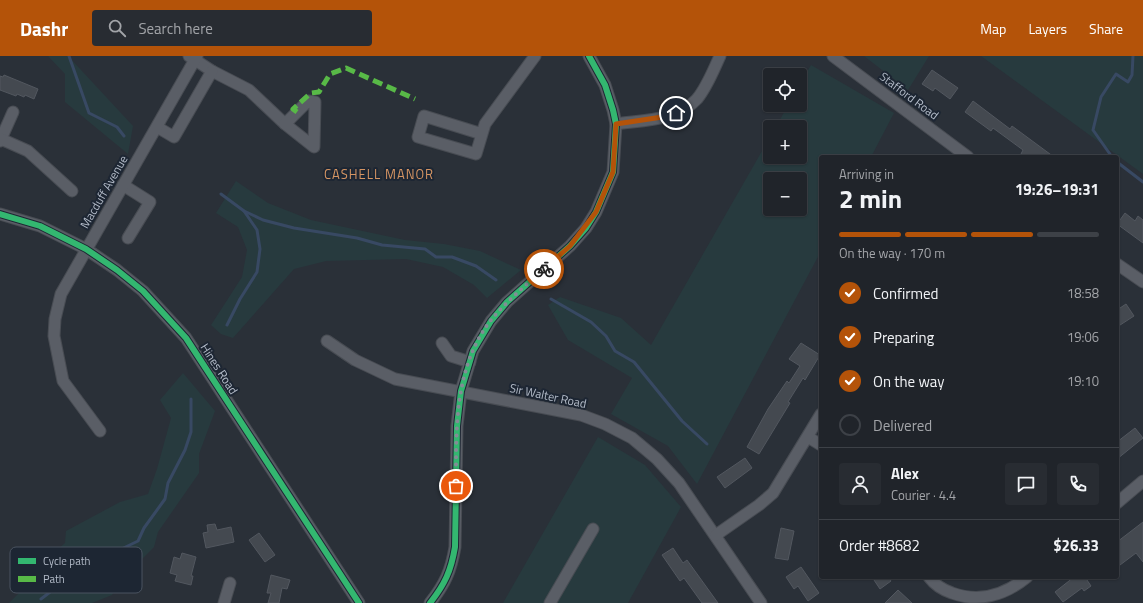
<!DOCTYPE html>
<html lang="en">
<head>
<meta charset="utf-8">
<style>
	:root { --surface:#20242a; --page:#282c32; --text:#f1f3f6; --muted:#a2a4a8; --line:#3d4147; --accent:#b45309 }
	body { margin:0; font-family:"Titillium Web",sans-serif; background:var(--page); color:var(--text); height:100vh; display:flex; flex-direction:column; font-size:15px; white-space:nowrap }
	* { box-sizing:border-box; margin:0 }
	p { font-size:13px; color:var(--muted) }
	.icon { flex:none; width:22px; height:22px; fill:none; stroke:currentColor; stroke-width:2; stroke-linecap:round; stroke-linejoin:round }
	.map { position:relative; flex:1; overflow:hidden }
	.panel { position:absolute; left:819px; top:99px; width:300px; height:424px; display:flex; flex-direction:column; background:var(--surface); border-radius:4px; box-shadow:0 1px 3px #0004,0 0 0 1px var(--line) }
	.panel>* { flex:none }
	.fabs { position:absolute; left:763px; top:12px; display:grid; gap:8px }
	.fabs a { display:grid; place-items:center; width:44px; height:44px; border-radius:4px; background:var(--surface); box-shadow:0 1px 3px #0004,0 0 0 1px var(--line); font-size:20px }
	.pin { position:absolute; display:grid; place-items:center; width:34px; height:34px; color:#fff; margin:-17px; border:2px solid #fff; border-radius:50%; box-shadow:0 1px 4px #0007 }
	.courier { position:absolute; display:grid; place-items:center; width:40px; height:40px; margin:-20px; border:3px solid #b45309; border-radius:50%; background:#fff; color:#222; box-shadow:0 1px 5px #0007 }
	.summary em { font-style:normal; font-weight:700 }
	.summary div { display:flex; flex-direction:column-reverse }
	.summary { display:flex; align-items:center; justify-content:space-between; height:68px; padding:0 20px }
	h1 { font-size:26px; font-weight:700; line-height:30px }
	.bar { display:grid; grid-template-columns:repeat(4,1fr); gap:6px 4px; align-content:center; height:48px; padding:0 20px }
	.bar i { height:5px; border-radius:3px; background:var(--line) }
	.bar .selected { background:var(--accent) }
	.bar p { grid-column:span 4 }
	.line { display:flex; align-items:center; gap:10px; padding:0 20px; border-top:1px solid var(--line) }
	.line div { flex:1 }
	.round { display:grid; place-items:center; flex:none; width:42px; height:42px; border-radius:4px; background:var(--page) }
	ol { padding:0 20px; list-style:none }
	li { display:flex; align-items:center; gap:12px; height:44px }
	li p { margin-inline-start:auto }
	li .icon { padding:4px; border-radius:50%; background:var(--accent); color:#fff; stroke-width:4 }
	li:last-child { color:var(--muted) }
	li i { width:22px; height:22px; border:2px solid var(--line); border-radius:50% }
	header { display:flex; align-items:center; gap:24px; box-sizing:border-box; height:56px; padding:0 20px; background:var(--accent); color:#fff }
	header strong { font-size:19px }
	nav { display:flex; gap:22px; margin-inline-start:auto; font-size:14px }
	.search { width:280px; height:36px; background:var(--page); display:flex; align-items:center; gap:10px; box-sizing:border-box; padding:0 14px; border-radius:4px; color:var(--muted); font-size:15px }
	.map>svg:first-child { display:block }
	.green { fill:#273a3e; fill-rule:evenodd }
	.lines { fill:none; stroke-linecap:round; stroke-linejoin:round }
	.stream { stroke:#384963; stroke-width:3 }
	.building { fill:#444950; stroke:#52575f }
	.minor-casing { stroke:#484c53; stroke-width:13 }
	.minor { stroke:#5a5e66; stroke-width:11 }
	.quiet { stroke:#58b947; stroke-width:5; stroke-dasharray:10 5; stroke-linecap:butt }
	.cycleway-casing { stroke:#1d2633; stroke-width:8 }
	.cycleway { stroke:#33b770; stroke-width:6 }
	.done { stroke:#848b96; stroke-width:4; stroke-dasharray:0 7.2 }
	.route { stroke:#b45309; stroke-width:5 }
	.labels { text-anchor:middle; stroke-width:4; stroke-linejoin:round; paint-order:stroke }
	.street-label { font-size:12px; fill:#b4bcc9; stroke:#1d2633 }
	.neighbourhood-label { font-size:13px; letter-spacing:1px; fill:#d59563; stroke:#1d2633 }
	.key { fill:#1d2633; stroke:#4a5360; stroke-width:1 }
	.key-label { font-size:11px; fill:#b4bcc9 }
</style>
</head>
<body>
<header>
<strong>Dashr</strong>
<div class="search"><svg class="icon" aria-label="search" viewBox="0 0 24 24"><circle cx="10" cy="10" r="6"/><path d="M15 15l6 6"/></svg>Search here</div>
<nav><a>Map</a><a>Layers</a><a>Share</a></nav>
</header>
<div class="map">
<svg width="1143" height="547" viewBox="0 0 1143 547">
	<rect width="100%" height="100%" fill="#2a3038"/>
	<g class="green">
		<path d="M48,0H68L133,70L128,98L65,46V18Z"/>
		<path d="M864,0H929L908,34Z"/>
		<path d="M981,0H1143V118Z"/>
		<path d="M811,9L894,57L871,101H821V195L697,428L668,390L611,358L632,322L568,284L548,249L560,241L621,262L651,289L770,81V101H800V71H776L788,49H800V28ZM770,123H800V153H770Z"/>
		<path d="M236,125L268,147L311,164L405,184L444,188L480,195L521,214L487,242L474,229L443,211L406,203L326,205L294,213L233,282L221,278L211,269L242,221L247,194L238,171L216,157Z"/>
		<path d="M183,317L215,355L199,398V417L158,476L154,491L120,525L112,539L92,547H9L24,532L37,512L65,487L66,475L120,446L148,438L157,413L171,362L160,344Z"/>
		<path d="M598,381L645,409L681,451L628,547H503Z"/>
	</g>
	<g class="lines">
		<g class="stream">
			<path d="M69,0L89,57L117,71L124,80"/>
			<path d="M1112,101L1093,74L1101,41L1116,18L1128,26L1132,19L1133,0"/>
			<path d="M1117,106L1143,126"/>
			<path d="M221,138L244,155L263,164L294,172L357,182L382,189L425,193L436,201H452L476,210L496,224"/>
			<path d="M551,243L591,266L606,280L615,295L634,306L682,365L707,388"/>
			<path d="M227,269L240,243L257,216L260,193L257,174L244,155"/>
			<path d="M41,543L54,533L67,529L87,516L107,500L138,485L144,472L165,443L168,427L185,394L191,376V343"/>
		</g>
	</g>
	<g class="building">
		<path d="M932,14L958,32L950,43L935,32L933,35L922,28Z"/>
		<path d="M4,19L38,33L34,43L25,39L24,41L17,38L16,40L0,34V20L3,21Z"/>
		<path d="M973,45L1010,73L1012,70L1054,101H1025L1021,98L1023,94L993,72L991,75L965,56Z"/>
		<path d="M1125,157L1135,165L1138,160L1143,164V187L1117,168Z"/>
		<path d="M1126,248L1134,260L1117,271V254Z"/>
		<path d="M801,287L820,299L805,324L803,322L788,346L790,347L759,398L747,391L768,353L787,325L789,327L800,310L789,303Z"/>
		<path d="M1135,372L1143,382L1117,403V386Z"/>
		<path d="M745,402L752,412L725,432L717,421Z"/>
		<path d="M1143,466V506L1136,497L1120,509L1117,505V486Z"/>
		<path d="M215,468L217,474L231,471L234,486L206,492L203,477L208,476L207,469Z"/>
		<path d="M781,472L794,475L788,504L775,502Z"/>
		<path d="M259,477L275,499L265,506L249,484Z"/>
		<path d="M673,492L683,507L687,504L718,547H702L684,522L680,525L662,499Z"/>
		<path d="M182,497L196,501L191,520H193L191,529L175,525L177,519L170,517L174,501L180,503Z"/>
		<path d="M801,511L819,537L808,545L798,530L794,533L786,521Z"/>
		<path d="M271,519L290,524L287,533L282,532L279,547H268L271,537H267Z"/>
		<path d="M872,521H888L891,525L880,533Z"/>
		<path d="M1074,521H1085L1091,530L1084,535L1082,532L1063,546L1055,536Z"/>
		<path d="M898,534L912,547H885Z"/>
	</g>
	<g class="lines">
		<g class="minor-casing">
			<g id="minor">
				<path d="M189,0L212,15L249,34L285,68"/>
				<path d="M833,0L968,101"/>
				<path d="M308,45L315,46L314,91L285,68Z"/>
				<path d="M616,68C642,64 677,65 697,43C707,31 713,15 720,0"/>
				<path d="M157,71L174,81L212,15"/>
				<path d="M482,78L476,98L418,81L424,60L482,78L485,68L535,0"/>
				<path d="M1,83L13,56"/>
				<path d="M0,85L1,83L28,95L72,135"/>
				<path d="M123,129L150,146L128,182"/>
				<path d="M0,158L40,170L86,193L117,214L143,235L186,282L359,547"/>
				<path d="M1117,208L1143,226"/>
				<path d="M327,285L355,304L395,323L581,359L605,368L632,382L657,403L679,427L761,547"/>
				<path d="M442,287L451,300L470,306"/>
				<path d="M100,375L63,325L54,280L55,263L61,238L197,0"/>
				<path d="M808,381L821,389"/>
				<path d="M1117,447L1143,425"/>
				<path d="M716,479L759,449L773,437L821,358"/>
				<path d="M929,521C935,529 943,534 952,537C979,547 1005,539 1027,521"/>
				<path d="M224,547L230,527"/>
				<path d="M430,547C445,528 451,515 455,491L457,370L461,335L473,295L491,265L507,246L570,190L586,172L596,156L613,116L616,68L613,54L605,29L589,0"/>
				<path d="M550,547L593,473"/>
			</g>
		</g>
		<use href="#minor" class="minor"/>
		<path class="quiet" d="M297,56L293,53L311,37L319,36L330,18L346,12L415,43"/>
		<g class="cycleway-casing">
			<g id="cycleway">
				<path d="M0,158L40,170L86,193L117,214L143,235L186,282L359,547"/>
				<path d="M430,547C445,528 451,515 455,491L457,370L461,335L473,295L491,265L507,246L570,190L586,172L596,156L613,116L616,68L613,54L605,29L589,0"/>
			</g>
		</g>
		<use href="#cycleway" class="cycleway"/>
	</g>
	<g class="lines">
		<path class="done" d="M456,430C456,374 454,311 491,264C507,245 526,229 544,213"/>
		<path class="route" d="M544,213L570,190L596,156L613,116L616,68L669,60L676,57"/>
	</g>
	<g class="labels">
		<g class="street-label">
			<text transform="translate(909 40) rotate(37)" y="4">Stafford Road</text>
			<text transform="translate(104 136) rotate(-60)" y="4">Macduff Avenue</text>
			<text transform="translate(219 313) rotate(57)" y="4">Hines Road</text>
			<text transform="translate(548 340) rotate(12)" y="4">Sir Walter Road</text>
		</g>
		<g class="neighbourhood-label">
			<text x="379" y="123">CASHELL MANOR</text>
		</g>
	</g>
	<rect x="10" y="491" width="132" height="46" rx="6" class="key"/>
	<rect x="18" y="502" width="18" height="6" fill="#33b770"/>
	<rect x="18" y="520" width="18" height="6" fill="#58b947"/>
	<g class="key-label">
		<text x="43" y="509">Cycle path</text>
		<text x="43" y="527">Path</text>
	</g>
</svg>
<div class="fabs">
<a><svg class="icon" aria-label="locate" viewBox="0 0 24 24"><circle cx="12" cy="12" r="6"/><path d="M12 2v4M12 18v4M2 12h4M18 12h4"/></svg></a>
<a>+</a>
<a>−</a>
</div>
<div class="pin" style="left:456px;top:430px;background:#ea580c"><svg class="icon" aria-label="bag" viewBox="0 0 24 24"><path d="M5 8h14l-1 12H6zM9 8a3 3 0 0 1 6 0"/></svg></div>
<div class="pin" style="left:676px;top:57px;background:#1f2937"><svg class="icon" aria-label="home" viewBox="0 0 24 24"><path d="M3 11l9-7 9 7M6 9v11h12V9"/></svg></div>
<div class="courier" style="left:544px;top:213px"><svg class="icon" aria-label="bike" viewBox="0 0 24 24"><circle cx="6" cy="16" r="4"/><circle cx="18" cy="16" r="4"/><path d="M6 16l4-8h5l3 8M10 8l3 8H6M13 5h3"/></svg></div>
<section class="panel">
<div class="summary"><div><h1>2 min</h1><p>Arriving in</p></div><em>19:26–19:31</em></div>
<div class="bar"><i class="selected"></i><i class="selected"></i><i class="selected"></i><i></i><p>On the way · 170 m</p></div>
<ol>
<li><svg class="icon" aria-label="check" viewBox="0 0 24 24"><path d="M5 12l5 5 9-10"/></svg>Confirmed<p>18:58</p></li>
<li><svg class="icon" aria-label="check" viewBox="0 0 24 24"><path d="M5 12l5 5 9-10"/></svg>Preparing<p>19:06</p></li>
<li><svg class="icon" aria-label="check" viewBox="0 0 24 24"><path d="M5 12l5 5 9-10"/></svg>On the way<p>19:10</p></li>
<li><i></i>Delivered</li>
</ol>
<div class="line" style="height:72px"><a class="round"><svg class="icon" aria-label="person" viewBox="0 0 24 24"><circle cx="12" cy="8" r="4"/><path d="M4 21q1-7 8-7t8 7"/></svg></a><div><b>Alex</b><p>Courier · 4.4</p></div><a class="round"><svg class="icon" aria-label="chat" viewBox="0 0 24 24"><path d="M4 5h16v11H9l-5 4z"/></svg></a><a class="round"><svg class="icon" aria-label="phone" viewBox="0 0 24 24"><path d="M5 4h4l2 5-3 2q2 4 5 5l2-3 5 2v4C11 20 4 13 5 4z"/></svg></a></div>
<div class="line" style="height:52px"><div>Order #8682</div><b>$26.33</b></div>
</section>
</div>
</body>
</html>
